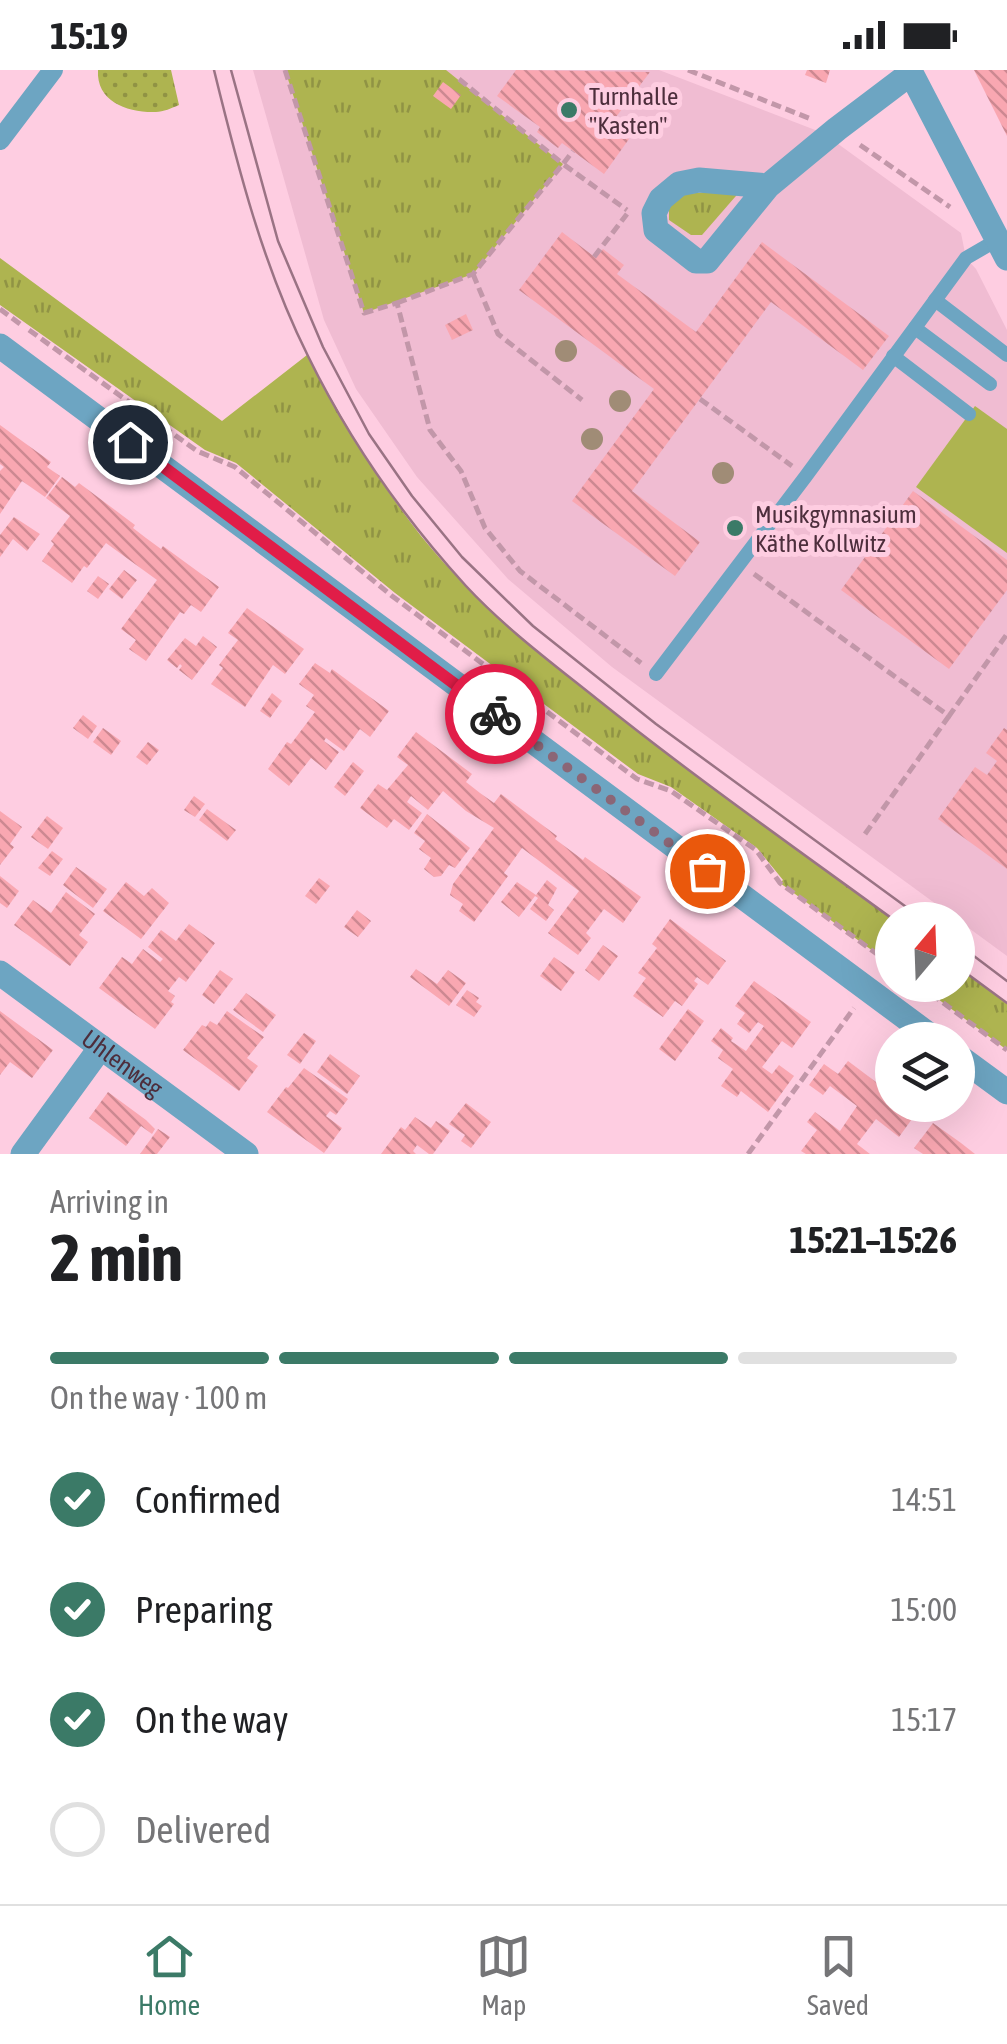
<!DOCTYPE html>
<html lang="en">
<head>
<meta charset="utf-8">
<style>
	:root { --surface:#fff; --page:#f6f6f6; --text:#202124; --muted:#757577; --line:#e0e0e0; --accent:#3b7a67 }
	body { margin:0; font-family:"Asap Condensed",sans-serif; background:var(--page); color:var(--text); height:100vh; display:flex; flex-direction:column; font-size:38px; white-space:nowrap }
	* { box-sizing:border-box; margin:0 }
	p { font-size:32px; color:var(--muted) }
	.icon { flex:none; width:55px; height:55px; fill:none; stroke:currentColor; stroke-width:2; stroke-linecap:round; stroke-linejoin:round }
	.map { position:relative; height:1084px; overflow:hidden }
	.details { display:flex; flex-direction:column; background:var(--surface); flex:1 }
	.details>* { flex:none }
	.needle { width:65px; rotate:19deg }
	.controls { position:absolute; left:875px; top:832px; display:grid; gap:20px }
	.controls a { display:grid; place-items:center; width:100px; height:100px; border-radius:50%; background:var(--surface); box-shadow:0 10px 40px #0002; font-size:50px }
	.pin { position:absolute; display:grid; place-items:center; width:85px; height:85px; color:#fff; margin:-42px; border:5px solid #fff; border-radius:50%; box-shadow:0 2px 10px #0007 }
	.courier { position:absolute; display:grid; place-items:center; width:100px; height:100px; margin:-50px; border:8px solid #e11d48; border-radius:50%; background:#fff; color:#222; box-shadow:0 2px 12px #0007 }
	.summary em { font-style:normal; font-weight:700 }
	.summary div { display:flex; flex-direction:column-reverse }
	.summary { display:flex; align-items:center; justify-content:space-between; height:170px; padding:0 50px }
	h1 { font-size:65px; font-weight:700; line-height:75px }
	.bar { display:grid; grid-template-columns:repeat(4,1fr); gap:15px 10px; align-content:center; height:120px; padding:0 50px }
	.bar i { height:12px; border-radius:8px; background:var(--line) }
	.bar .selected { background:var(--accent) }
	.bar p { grid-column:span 4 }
	ol { padding:0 50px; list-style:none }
	li { display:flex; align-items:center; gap:30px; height:110px }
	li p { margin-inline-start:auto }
	li .icon { padding:10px; border-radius:50%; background:var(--accent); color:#fff; stroke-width:4 }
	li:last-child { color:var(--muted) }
	li i { width:55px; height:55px; border:5px solid var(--line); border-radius:50% }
	.status { display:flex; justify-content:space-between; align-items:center; height:70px; padding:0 50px; background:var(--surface); direction:ltr }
	.status svg { height:28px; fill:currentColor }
	.dock { display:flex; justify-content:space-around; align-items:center; height:140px; border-top:2px solid var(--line); background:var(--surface); font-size:28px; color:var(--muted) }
	.dock a { display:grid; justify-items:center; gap:5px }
	.dock .selected { color:var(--accent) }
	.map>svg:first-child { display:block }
	.built { fill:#f0bcd2 }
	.grass { fill:url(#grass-tufts) }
	.park { fill:url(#park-dots) }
	.pitch { fill:#aeb450 }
	.building { fill:url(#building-back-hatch) }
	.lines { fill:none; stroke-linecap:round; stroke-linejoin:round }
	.path { stroke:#c297a9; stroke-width:5; stroke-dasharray:10 5; stroke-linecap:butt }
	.service { stroke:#6da5c2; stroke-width:14 }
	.pedestrian { stroke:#6da5c2; stroke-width:20 }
	.minor { stroke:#6da5c2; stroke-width:25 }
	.tertiary { stroke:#6da5c2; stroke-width:25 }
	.tram { stroke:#9a7384; stroke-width:2.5 }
	.tree { fill:#a08c76 }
	.done { stroke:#8b6676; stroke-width:10; stroke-dasharray:0 18 }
	.route { stroke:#e11d48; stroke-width:12 }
	.poi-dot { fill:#3b7a67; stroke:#fecde1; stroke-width:4 }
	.labels { text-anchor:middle; stroke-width:10; stroke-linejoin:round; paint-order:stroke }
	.poi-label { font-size:25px; fill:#4d2e3c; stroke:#fecde1; text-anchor:start }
	.street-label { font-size:25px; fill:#4d2e3c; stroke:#fecde1 }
</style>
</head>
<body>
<div class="status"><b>15:19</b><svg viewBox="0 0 49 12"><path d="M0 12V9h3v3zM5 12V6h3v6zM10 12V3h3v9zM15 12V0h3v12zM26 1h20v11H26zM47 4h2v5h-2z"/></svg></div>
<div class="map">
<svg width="1007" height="1084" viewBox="0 0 1007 1084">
	<defs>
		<pattern id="grass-tufts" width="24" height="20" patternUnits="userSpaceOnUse" patternTransform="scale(2.5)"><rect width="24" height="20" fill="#aeb450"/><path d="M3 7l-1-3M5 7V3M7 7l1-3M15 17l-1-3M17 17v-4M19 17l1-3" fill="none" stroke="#909344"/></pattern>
		<pattern id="park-dots" width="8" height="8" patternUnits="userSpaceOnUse" patternTransform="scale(2.5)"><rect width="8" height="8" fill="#aeb450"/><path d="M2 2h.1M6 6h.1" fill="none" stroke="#909344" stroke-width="1.8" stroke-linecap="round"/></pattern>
		<pattern id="building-back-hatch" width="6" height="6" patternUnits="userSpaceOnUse" patternTransform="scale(2.5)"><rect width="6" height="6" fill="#f9a7b1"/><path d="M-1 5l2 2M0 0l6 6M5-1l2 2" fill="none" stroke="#cc8891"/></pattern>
	</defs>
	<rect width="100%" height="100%" fill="#fecde1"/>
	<path class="built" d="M253,0H659L823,63L961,163L966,188L976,199L1007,260V886L612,597L508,509L417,407L356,319L324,250Z"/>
	<g class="grass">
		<path d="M285,0H446L563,94L473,204L364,243Z"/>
		<path d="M742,119L702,165H691L669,150V137L684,124Z"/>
		<path d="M0,188L222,351L307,285C341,348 377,410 421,466C471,528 532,577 594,627C691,704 793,776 894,850L892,895L780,813L783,810L757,778L671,717L638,704L395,523L236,393L205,380L0,235Z"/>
		<path d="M958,897L1007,933V980L919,915H958Z"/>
	</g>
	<path class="park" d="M98,0H171L179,35C172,38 163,42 156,42C128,43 96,32 98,0Z"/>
	<path class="pitch" d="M975,336L1007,359V483L916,417Z"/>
	<g class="building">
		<path d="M516,0L650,2L610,55L629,69L604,104L562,73L558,78L537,62L540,57L497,26Z"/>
		<path d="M807,0H830L826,13L805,5Z"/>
		<path d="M974,0H1007V66Z"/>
		<path d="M443,12L461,25L451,39L433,26Z"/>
		<path d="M562,162L596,188L603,179L624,195L617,204L696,262L762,172L889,266L863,300L771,232L632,421L700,472L675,506L572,431L654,319L519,220Z"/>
		<path d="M466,244L473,260L452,270L445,255Z"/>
		<path d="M0,355L51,392L47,397L60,406L45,427L22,411L0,444V401L4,397L0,394Z"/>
		<path d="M62,407L75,417L79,413L135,455L133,458L146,468L161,479L163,476L219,517L201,542L191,535L184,544L180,542L146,591L129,579L136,570L121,559L157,510L106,473L87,498L84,496L72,513L42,491L54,474L51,471L70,446L46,428Z"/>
		<path d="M913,421L1007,490V520L949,599L841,520Z"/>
		<path d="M14,447L40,464L27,481L13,469L0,487V465Z"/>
		<path d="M124,500L137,510L122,529L109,519Z"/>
		<path d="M98,506L109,514L98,529L87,521Z"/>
		<path d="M247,538L304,579L285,604L273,595L245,637L211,614L223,598L219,595L238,570L228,563Z"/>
		<path d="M203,566L217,577L192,610L179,600L182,596L180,594L177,598L167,590L185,568L196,576Z"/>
		<path d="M315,593L330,603L332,599L389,641L370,667L360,659L344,681L326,668L324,671L339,682L326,700L311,688L289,716L268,699L287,672L291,674L315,642L306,636L314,625L299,614Z"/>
		<path d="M272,623L282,631L270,648L260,641Z"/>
		<path d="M83,645L97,656L88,669L73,658Z"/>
		<path d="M103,658L121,671L111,685L93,672Z"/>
		<path d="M1004,658L1007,660V799L938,749L975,697L987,705L997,691L986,683Z"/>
		<path d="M416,662L472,704L466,712L480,723L494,733L501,724L557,766L555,769L583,790L585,787L641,827L623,853L604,839L586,863L591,868L578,885L548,863L579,821L522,778L504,803L508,806L474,852L459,841L463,834L450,825L453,814L494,758L466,741L443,721L428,740L411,726L407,732L422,743L409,760L394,749L387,758L360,738L378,714L387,720L408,695L397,687Z"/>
		<path d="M148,672L159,680L147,695L136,687Z"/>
		<path d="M353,692L364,701L345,726L334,717Z"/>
		<path d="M194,726L205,734L195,747L184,740Z"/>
		<path d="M207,739L236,760L227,771L199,750Z"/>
		<path d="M0,741L22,757L10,774L14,777L0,795Z"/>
		<path d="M427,744L470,778L455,798L449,795L441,806L434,807L424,799L431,788L419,779L425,771L414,763Z"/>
		<path d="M47,746L63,758L48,779L31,767Z"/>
		<path d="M52,781L63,789L50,806L38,798Z"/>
		<path d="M76,797L107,819L93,838L63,815Z"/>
		<path d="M0,806L19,821L7,838L0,833Z"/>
		<path d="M319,808L330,816L316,834L305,826Z"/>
		<path d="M547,810L557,818L548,835L554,840L546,851L530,839L538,828L535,826L519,847L501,832L517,812L536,825Z"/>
		<path d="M126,812L144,826L152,818L169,833L141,869L103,841Z"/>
		<path d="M66,822L95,844L79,865L88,872L70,896L14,855L33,830L51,843Z"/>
		<path d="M357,840L371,851L358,867L344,857Z"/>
		<path d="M670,849L726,891L708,915L697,907L694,911L698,914L682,936L675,931L663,947L633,926L646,908L638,903L657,878L652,874Z"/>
		<path d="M189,854L215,873L186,912L179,907L168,921L175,926L171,932L174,934L155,959L99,918L122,887L132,894L143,879L160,892L163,889L148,877L161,860L176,871Z"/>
		<path d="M603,875L618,886L599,911L585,900Z"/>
		<path d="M554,887L575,902L561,921L540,906Z"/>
		<path d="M416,899L437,914L448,900L466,913L449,936L410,907Z"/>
		<path d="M220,900L233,909L214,934L202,925Z"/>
		<path d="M754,911L811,952L792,978L782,971L762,997L772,1004L779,995L794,1006L768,1042L741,1021L737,1027L721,1016L733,999L718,988L723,980L711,971L721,958L733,968L731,971L746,981L764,956L758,952L749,963L737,954L745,943L735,936Z"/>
		<path d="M467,920L479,928L476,932L482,936L474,947L456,935Z"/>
		<path d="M246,923L276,945L263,962L233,940Z"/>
		<path d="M688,939L704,951L675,991L659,979Z"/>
		<path d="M0,941L53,980L32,1008L10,992L0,1005Z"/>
		<path d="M227,941L264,967L247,988L258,996L239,1021L183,980L202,955L206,957L210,951L217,955Z"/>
		<path d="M304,963L316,971L300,994L287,985Z"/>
		<path d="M330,984L360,1006L347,1024L317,1002Z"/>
		<path d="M848,991L892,1024V1035H902L899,1040L912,1049L899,1067L876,1049L857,1074L870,1084H806L801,1081L817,1060L807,1052L815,1042L840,1061L857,1036L830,1016L823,1025L809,1015L824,994L838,1004Z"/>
		<path d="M304,998L348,1029L336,1045L330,1041L326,1046L342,1058L324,1083L267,1042L286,1017L288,1018Z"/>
		<path d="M108,1022L146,1050L155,1059L152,1064L141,1056L126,1076L89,1048Z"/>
		<path d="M466,1033L491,1052L471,1078L461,1071L465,1065L449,1054Z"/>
		<path d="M415,1047L431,1058L436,1051L450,1061L433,1084H429L417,1075L413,1081L416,1084H381L401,1057L405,1060Z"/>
		<path d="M933,1053L961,1073L975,1084H923L914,1078Z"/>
		<path d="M158,1059L170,1067L157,1084H140Z"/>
	</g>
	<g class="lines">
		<g class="path">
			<path d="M285,0L364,243L397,233L430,360L461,401L485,458L520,501L641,593"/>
			<path d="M688,0L811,49"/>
			<path d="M459,9L563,94L573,81"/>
			<path d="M860,75L950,137"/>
			<path d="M594,187L627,144"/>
			<path d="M473,204L498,264L582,330"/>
			<path d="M397,233L473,204L563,94L627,140"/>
			<path d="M0,239L20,254"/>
			<path d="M29,260L197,381L235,397L392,526L637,709L671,721L756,780L780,813L892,895"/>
			<path d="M700,329L792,396"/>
			<path d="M754,504L949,646L1007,564"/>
			<path d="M865,764L949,646"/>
			<path d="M919,915L1007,980"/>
			<path d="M748,1084L854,938"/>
		</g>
		<g class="service">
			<path d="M935,230L1007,285"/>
			<path d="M915,258L990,314"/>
			<path d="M893,286L969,344"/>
			<path d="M656,604L806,406L966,188L997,170"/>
		</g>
		<path class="pedestrian" d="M0,70L53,0"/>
		<g class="minor">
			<path d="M768,116L699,110L679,114L661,129L654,143L656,160L696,191H707L768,116L837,59L911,3L1007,188"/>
			<path id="s1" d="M0,903L246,1084"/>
			<path d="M23,1084L101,977"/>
		</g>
		<g class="tertiary">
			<path d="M0,276L936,970"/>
			<path d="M958,986L1007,1022"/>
		</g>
		<g class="tram">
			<path d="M214,0C238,98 263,196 308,286C349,370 403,447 466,516C505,558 552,593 597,629C693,706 794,777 894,850"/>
			<path d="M231,0L278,171L323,277L369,364L412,426L462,487L533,556L656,654L924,850"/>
			<path d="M958,874L1007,911"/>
			<path d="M958,897L1007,933"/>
		</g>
	</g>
	<g class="tree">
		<circle cx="566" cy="281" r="11"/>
		<circle cx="620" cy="331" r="11"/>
		<circle cx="592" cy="369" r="11"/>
		<circle cx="723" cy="403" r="11"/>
	</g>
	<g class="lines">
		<path class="done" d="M495,644L707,801"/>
		<path class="route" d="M130,372L495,644"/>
	</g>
	<g class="poi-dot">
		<circle cx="569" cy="40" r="10"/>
		<circle cx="735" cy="458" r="10"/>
	</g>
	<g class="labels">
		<g class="poi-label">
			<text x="589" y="35">Turnhalle<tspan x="589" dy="29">"Kasten"</tspan></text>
			<text x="755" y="453">Musikgymnasium<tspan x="755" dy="29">Käthe Kollwitz</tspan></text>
		</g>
		<g class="street-label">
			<text dy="9" stroke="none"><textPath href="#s1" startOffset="152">Uhlenweg</textPath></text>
		</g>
	</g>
</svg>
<div class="controls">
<a><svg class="needle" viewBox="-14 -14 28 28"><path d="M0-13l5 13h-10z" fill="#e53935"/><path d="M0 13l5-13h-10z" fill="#757577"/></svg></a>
<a><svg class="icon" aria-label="layers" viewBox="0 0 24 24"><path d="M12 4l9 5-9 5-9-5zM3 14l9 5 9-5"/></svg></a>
</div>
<div class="pin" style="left:707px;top:801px;background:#ea580c"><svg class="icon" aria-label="bag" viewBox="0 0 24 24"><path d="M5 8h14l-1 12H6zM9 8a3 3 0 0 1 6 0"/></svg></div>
<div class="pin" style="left:130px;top:372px;background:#1f2937"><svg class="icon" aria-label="home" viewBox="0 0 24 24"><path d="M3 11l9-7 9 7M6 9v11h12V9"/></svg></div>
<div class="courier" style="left:495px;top:644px"><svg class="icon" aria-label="bike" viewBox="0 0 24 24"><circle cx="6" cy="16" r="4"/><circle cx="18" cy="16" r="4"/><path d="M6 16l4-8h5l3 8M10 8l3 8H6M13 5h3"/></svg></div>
</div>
<section class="details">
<div class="summary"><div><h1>2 min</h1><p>Arriving in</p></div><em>15:21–15:26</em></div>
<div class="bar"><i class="selected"></i><i class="selected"></i><i class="selected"></i><i></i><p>On the way · 100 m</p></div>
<ol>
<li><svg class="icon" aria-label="check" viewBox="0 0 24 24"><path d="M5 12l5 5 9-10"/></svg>Confirmed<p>14:51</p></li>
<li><svg class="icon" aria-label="check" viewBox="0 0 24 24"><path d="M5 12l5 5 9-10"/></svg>Preparing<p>15:00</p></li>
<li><svg class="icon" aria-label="check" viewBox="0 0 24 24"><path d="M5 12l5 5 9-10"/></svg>On the way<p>15:17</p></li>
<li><i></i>Delivered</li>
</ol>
</section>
<nav class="dock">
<a class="selected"><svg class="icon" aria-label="home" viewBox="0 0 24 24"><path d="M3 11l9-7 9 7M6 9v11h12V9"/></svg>Home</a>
<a><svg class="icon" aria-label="map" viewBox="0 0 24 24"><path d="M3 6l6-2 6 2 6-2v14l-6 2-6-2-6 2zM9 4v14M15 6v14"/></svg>Map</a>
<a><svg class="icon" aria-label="saved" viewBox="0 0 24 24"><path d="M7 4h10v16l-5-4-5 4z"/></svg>Saved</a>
</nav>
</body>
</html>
